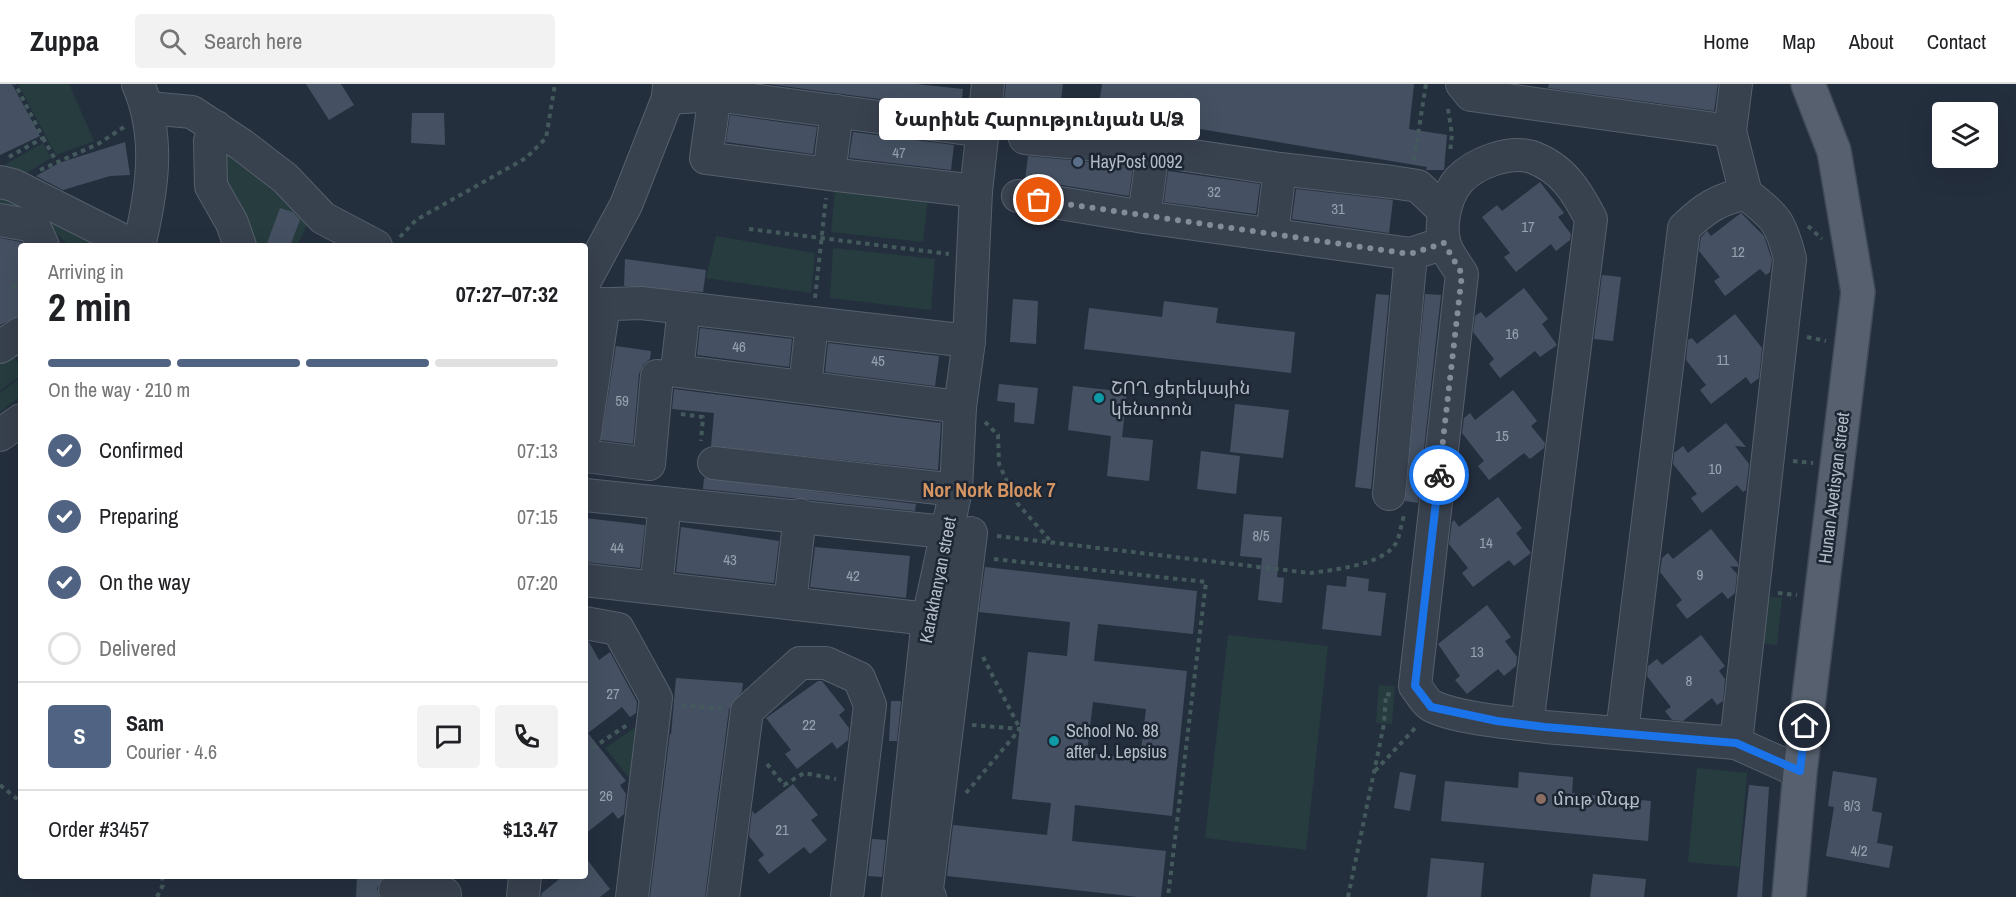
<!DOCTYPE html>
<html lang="en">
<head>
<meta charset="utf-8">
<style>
	:root { --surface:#fff; --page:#f2f2f2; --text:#202124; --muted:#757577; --line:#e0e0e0; --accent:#506383 }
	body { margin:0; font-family:"Archivo Narrow","Noto Sans Armenian",sans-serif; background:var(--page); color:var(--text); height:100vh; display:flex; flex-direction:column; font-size:22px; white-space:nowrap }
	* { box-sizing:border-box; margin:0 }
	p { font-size:20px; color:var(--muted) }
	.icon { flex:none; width:33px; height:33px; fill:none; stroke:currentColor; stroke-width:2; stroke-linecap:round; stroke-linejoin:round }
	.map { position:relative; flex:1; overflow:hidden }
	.side { position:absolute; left:18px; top:159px; width:570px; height:636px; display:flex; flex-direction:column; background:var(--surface); border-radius:6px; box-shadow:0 6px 24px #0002 }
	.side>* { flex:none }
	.tools { position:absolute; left:1932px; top:18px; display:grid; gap:12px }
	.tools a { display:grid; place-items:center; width:66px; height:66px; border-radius:6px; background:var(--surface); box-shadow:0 6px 24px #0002; font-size:30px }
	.pin { position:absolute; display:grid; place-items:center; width:51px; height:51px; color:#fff; margin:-26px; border:3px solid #fff; border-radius:50%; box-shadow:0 2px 6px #0007 }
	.courier { position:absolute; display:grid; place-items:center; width:60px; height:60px; margin:-30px; border:4px solid #1a73e8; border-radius:50%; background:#fff; color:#222; box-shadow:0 2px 8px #0007 }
	.bubble { position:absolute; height:42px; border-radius:6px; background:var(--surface); box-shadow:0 6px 24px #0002; font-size:20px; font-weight:800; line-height:42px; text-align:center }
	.head em { font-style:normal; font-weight:800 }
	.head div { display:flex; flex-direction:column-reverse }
	.head { display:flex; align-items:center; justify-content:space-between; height:102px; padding:0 30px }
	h1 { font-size:39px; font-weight:800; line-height:45px }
	.bar { display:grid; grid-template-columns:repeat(4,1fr); gap:9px 6px; align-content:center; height:72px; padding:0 30px }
	.bar i { height:8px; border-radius:4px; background:var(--line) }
	.bar .active { background:var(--accent) }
	.bar p { grid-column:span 4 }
	.line { display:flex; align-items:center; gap:15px; padding:0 30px; border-top:2px solid var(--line) }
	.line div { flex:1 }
	.round { display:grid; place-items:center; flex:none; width:63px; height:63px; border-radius:6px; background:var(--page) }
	ol { padding:0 30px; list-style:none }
	li { display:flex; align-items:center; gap:18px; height:66px }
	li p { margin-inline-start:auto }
	li .icon { padding:6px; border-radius:50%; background:var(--accent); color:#fff; stroke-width:4 }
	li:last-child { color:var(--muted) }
	li i { width:33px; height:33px; border:3px solid var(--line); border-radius:50% }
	header { display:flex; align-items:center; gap:36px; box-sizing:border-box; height:84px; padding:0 30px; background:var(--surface); border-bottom:2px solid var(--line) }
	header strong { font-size:28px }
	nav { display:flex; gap:33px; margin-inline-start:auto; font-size:21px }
	.search { width:420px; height:54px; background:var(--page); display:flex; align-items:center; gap:15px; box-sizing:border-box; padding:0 21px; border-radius:6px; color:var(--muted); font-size:22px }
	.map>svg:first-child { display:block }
	.green { fill:#263c3f }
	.building { fill:#455162; fill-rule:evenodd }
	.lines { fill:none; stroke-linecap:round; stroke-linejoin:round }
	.minor-casing { stroke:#565f6c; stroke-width:34 }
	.major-casing { stroke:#414a57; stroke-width:36 }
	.path { stroke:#44595c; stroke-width:4; stroke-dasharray:4.5 4.5; stroke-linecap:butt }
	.minor { stroke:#38414e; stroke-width:32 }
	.major { stroke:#56606e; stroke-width:33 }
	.done { stroke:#828b98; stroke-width:6; stroke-dasharray:0 10.8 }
	.route { stroke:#1a73e8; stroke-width:8 }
	.service-dot { fill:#5c6f8a; stroke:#1d2633; stroke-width:2 }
	.culture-dot { fill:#0f9aa8; stroke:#1d2633; stroke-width:2 }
	.education-dot { fill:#8d6e63; stroke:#1d2633; stroke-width:2 }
	.labels { text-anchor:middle; stroke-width:5; stroke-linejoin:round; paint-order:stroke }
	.number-label { font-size:15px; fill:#98a1af }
	.poi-label { font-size:18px; fill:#b4bcc9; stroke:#1d2633; text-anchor:start }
	.street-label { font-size:18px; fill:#b4bcc9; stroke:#1d2633 }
	.neighbourhood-label { font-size:20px; font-weight:bold; fill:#d59563; stroke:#1d2633 }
</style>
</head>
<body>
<header>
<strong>Zuppa</strong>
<div class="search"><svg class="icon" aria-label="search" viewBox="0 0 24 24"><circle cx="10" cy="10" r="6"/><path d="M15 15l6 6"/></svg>Search here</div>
<nav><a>Home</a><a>Map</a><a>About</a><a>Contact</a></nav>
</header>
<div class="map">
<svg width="2016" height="813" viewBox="0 0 2016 813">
	<rect width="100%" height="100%" fill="#242f3e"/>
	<g class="green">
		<path d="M18,0H69L94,57L56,71Z"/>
		<path d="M43,59L51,74L15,96L3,93L4,81Z"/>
		<path d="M224,61L243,71L308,139L297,162H249L219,107Z"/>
		<path d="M835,106L928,115L923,158L831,148Z"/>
		<path d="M0,108L108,162H69C51,141 27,132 0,126Z"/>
		<path d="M716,152L815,169L811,209L706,194Z"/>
		<path d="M833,164L935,175L931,226L830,214Z"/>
		<path d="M8,265L21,283V291L0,307V269Z"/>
		<path d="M21,293V312L0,328V309Z"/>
		<path d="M1765,512L1782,514L1777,561L1759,559Z"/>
		<path d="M1228,551L1328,562L1306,766L1205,754Z"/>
		<path d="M1379,601L1395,602L1392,640L1376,639Z"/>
		<path d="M649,634L639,706L605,664Z"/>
		<path d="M1697,684L1747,689L1739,783L1688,778Z"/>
	</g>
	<g class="building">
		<path d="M0,0H12L40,52L0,71Z"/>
		<path d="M306,0H341L354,21L329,36Z"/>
		<path d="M768,0H916L963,5L961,26Z"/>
		<path d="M1006,0H1063L1060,23L1020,18L1019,26L1003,24Z"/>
		<path d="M1102,0H1414L1409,45L1447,51L1444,86H1426L1427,83L1098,28Z"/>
		<path d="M1549,0H1718L1714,27L1548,4Z"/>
		<path d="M412,29H444L445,61L411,59Z"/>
		<path d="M730,31L817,43L813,70L726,58Z"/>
		<path d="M853,48L954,61L951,86L849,74Z"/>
		<path d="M125,58L130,91L110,92L63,106L36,92L59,79Z"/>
		<path d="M1028,72L1133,82L1129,112L1025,95Z"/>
		<path d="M1168,87L1260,100L1256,130L1164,118Z"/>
		<path d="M1540,98L1564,129L1558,133L1571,150L1570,156L1556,167L1551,160L1516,188L1504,173L1510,169L1482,133L1497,121L1502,127Z"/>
		<path d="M1296,105L1393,116L1389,149L1292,135Z"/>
		<path d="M280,124L293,128L300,136L290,162H266Z"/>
		<path d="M1741,129L1764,152L1772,176L1770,188L1766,191L1760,185L1725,212L1714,197L1720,193L1699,167L1701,153L1707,147L1711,152Z"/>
		<path d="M0,154L21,158V231L0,241Z"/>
		<path d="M625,175L706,186L703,208L624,202Z"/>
		<path d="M1602,191L1621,193L1613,257L1594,255Z"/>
		<path d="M1524,204L1548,235L1542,240L1557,261L1540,273L1535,267L1500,294L1489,280L1494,275L1473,248L1475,232L1481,228L1486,234Z"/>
		<path d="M1376,210L1389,211L1371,405L1355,403Z"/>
		<path d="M1425,210L1441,211L1418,419L1405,417Z"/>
		<path d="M1013,215L1038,217L1036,260L1010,258Z"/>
		<path d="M1164,217L1218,224L1216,239L1295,248L1291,289L1084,265L1089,224L1162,233Z"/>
		<path d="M1735,230L1762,264L1759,294L1751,300L1746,293L1711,320L1700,306L1706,301L1686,276L1688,256L1692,254L1697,260Z"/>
		<path d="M700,244L792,255L789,283L697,271Z"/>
		<path d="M828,259L939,272L935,302L825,288Z"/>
		<path d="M616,262L651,267L650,275L643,281L639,290L633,360L601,356Z"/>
		<path d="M999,300L1038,304L1034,340L1014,338L1015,319L997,317Z"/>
		<path d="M1073,302L1127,308L1122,353L1153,356L1149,397L1107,392L1111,352L1068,346Z"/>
		<path d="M674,305L941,339L938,386L711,362L714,329L672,325Z"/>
		<path d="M1513,306L1537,337L1531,342L1545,359L1544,364L1530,375L1524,369L1489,396L1478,382L1484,377L1462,349L1464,334L1470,329L1475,336Z"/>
		<path d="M1235,320L1289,326L1283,374L1230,368Z"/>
		<path d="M1726,339L1746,363L1735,362L1749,380L1746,406L1743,408L1737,401L1702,429L1691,414L1697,410L1673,380L1674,369L1683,362L1688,369Z"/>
		<path d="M1201,367L1240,372L1236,410L1197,405Z"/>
		<path d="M704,394L916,420L915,427L703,405Z"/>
		<path d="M1498,413L1522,444L1516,449L1531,469L1514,482L1509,476L1473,503L1462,489L1468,484L1449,460L1452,438L1454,436L1459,443Z"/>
		<path d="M1244,430L1282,433L1277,493L1284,494L1282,519L1258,516L1262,474L1240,472Z"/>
		<path d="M585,434L645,441L640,484L585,478Z"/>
		<path d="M681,443L779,457L774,499L676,488Z"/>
		<path d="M1711,445L1738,479V483L1730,482L1737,490L1735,509L1728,515L1722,508L1687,535L1676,521L1682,516L1660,488L1662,474L1668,469L1673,475Z"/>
		<path d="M815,463L910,472L906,514L810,503Z"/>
		<path d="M985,483L1197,507L1193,550L1098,540L1094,577L1187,587L1172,732L1075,721L1072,757L1166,767L1161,813H1138L947,792L953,741L1047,751L1051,719L1012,715L1028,568L1067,572L1070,538L979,528ZM1093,618L1146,625L1140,675L1087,669Z"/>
		<path d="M1347,492L1369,495L1368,507L1386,509L1381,552L1322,545L1327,501L1346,503Z"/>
		<path d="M1487,521L1511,553L1505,557L1517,573L1516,582L1504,592L1498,585L1467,610L1455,596L1460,592L1438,560Z"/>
		<path d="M1701,551L1725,582L1719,587L1725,595L1723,617L1717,621L1712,614L1683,637L1672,636L1665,627L1671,623L1647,592L1648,582L1657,575L1662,581Z"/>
		<path d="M585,557L589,558L599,576L610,568L637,618L636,629L630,633L622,623L588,649L626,697L620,701L626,710L624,730L618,735L613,728L585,750Z"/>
		<path d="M676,594L743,599L742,607L729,625L705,813H650L670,649L671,651Z"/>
		<path d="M818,597H822L845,626L839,631L849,644L848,656L837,665L832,658L797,685L785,670L791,666L766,634Z"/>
		<path d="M891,617H901L897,657H889Z"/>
		<path d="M1833,687L1877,694L1872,727L1882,729L1877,759L1893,762L1889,784L1826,772L1834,723L1828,722Z"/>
		<path d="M1400,688L1416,691L1410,727L1394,724Z"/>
		<path d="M1519,688L1573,693L1572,709L1651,717L1648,757L1441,737L1445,697L1518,704Z"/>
		<path d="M793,700L818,731L811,736L827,756L810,770L804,763L769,790L758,776L764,771L749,752L752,727L755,730Z"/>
		<path d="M1749,701L1769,703L1762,813H1737Z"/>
		<path d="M872,755L886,756L882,793L868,792Z"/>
		<path d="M585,773L610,805L600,813H541L542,809L563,792H585Z"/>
		<path d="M1431,774L1484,779L1481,813H1427Z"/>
		<path d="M1593,790L1646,795L1644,813H1590Z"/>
		<path d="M357,792H385L377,804L379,813H356Z"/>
	</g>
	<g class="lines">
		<g class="minor-casing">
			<g id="minor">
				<path d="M138,0C161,53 152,108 139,162"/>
				<path d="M1462,0L1471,11L1730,47L1736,0"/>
				<path d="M715,11L706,74L829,90"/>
				<path d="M668,14L715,11L983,47"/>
				<path d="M148,24L192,28L242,61L285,94L323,134L376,162"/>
				<path d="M837,27L829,90L976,107"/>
				<path d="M216,43L210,57L211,102L232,139L240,162"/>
				<path d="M1730,47L1746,110"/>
				<path d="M1025,54L1153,66L1280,85L1392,98L1418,102L1443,126"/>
				<path d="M0,98L13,101L134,162"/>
				<path d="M1018,112L1144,133L1153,66"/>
				<path d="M1144,133L1411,170"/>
				<path d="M0,136L34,142L43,162"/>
				<path d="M1272,150L1280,85"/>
				<path d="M585,197L626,121L668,14L669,0"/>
				<path d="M585,221L641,219L969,257"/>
				<path d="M684,224L677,287L960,323"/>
				<path d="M0,263L21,249"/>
				<path d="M805,302L812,239"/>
				<path d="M585,350L604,220"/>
				<path d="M0,351L21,336"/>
				<path d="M585,372L649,380L657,292"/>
				<path d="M714,379L956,406"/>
				<path d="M1389,410L1411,170L1444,159"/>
				<path d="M585,411L946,448"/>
				<path d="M585,496L928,535"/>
				<path d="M656,504L665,419"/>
				<path d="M790,519L800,431"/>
				<path d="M585,539L618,545L656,614L632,813"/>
				<path d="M1527,641L1591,135C1577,108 1563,84 1532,73C1509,66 1475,79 1459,96C1446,111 1440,138 1444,157C1446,168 1456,180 1462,190L1415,602C1420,608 1426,620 1434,623C1460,635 1515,639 1545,643L1736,659L1800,688"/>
				<path d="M1622,648L1684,144C1703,126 1719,114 1746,110C1776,133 1781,138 1790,175L1736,659"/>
				<path d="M395,806L445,810"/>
				<path d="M523,813L525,792"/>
				<path d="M723,813L747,627L800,579H826L859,594L870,621L847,813"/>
				<path d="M898,813L928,535L956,406L960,323L969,257L976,107L988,0"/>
				<path d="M930,813H926L971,449"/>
			</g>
		</g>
		<g class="major-casing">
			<path id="major" d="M1789,813L1800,688L1858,208L1834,67L1808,0"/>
		</g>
		<g class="path">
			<path d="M1448,25L1452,50L1450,68"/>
			<path d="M43,54L56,77"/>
			<path d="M9,73L43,54L15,0"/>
			<path d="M1414,76L1426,0"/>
			<path d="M40,86L98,60L124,43"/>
			<path d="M1808,142L1822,155"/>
			<path d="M749,145L949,170"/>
			<path d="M400,153L416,136L526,74L546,54L555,0"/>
			<path d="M12,201L20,203"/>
			<path d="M815,214L826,114"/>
			<path d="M1807,253L1826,257"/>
			<path d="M681,330L703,333L701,357"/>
			<path d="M985,338L998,351L999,380L1017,419L1053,460"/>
			<path d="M1793,377L1813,379"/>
			<path d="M997,452L1310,489C1332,486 1384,481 1396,459C1400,452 1401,440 1404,432H1406"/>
			<path d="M994,475L1206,498L1168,813"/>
			<path d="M1778,509L1797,511"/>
			<path d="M983,573L1020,645"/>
			<path d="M682,621L722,625"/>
			<path d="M972,641L1020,645"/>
			<path d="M585,669L627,641"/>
			<path d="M767,680L784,701L804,689L836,695"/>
			<path d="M1375,687L1417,642"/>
			<path d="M0,701L21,718"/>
			<path d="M966,709L1020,645"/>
			<path d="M177,792H182"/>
			<path d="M157,813L163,801L162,792"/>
			<path d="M1348,813L1384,640L1386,610L1392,611"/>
		</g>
		<use href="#minor" class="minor"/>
		<use href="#major" class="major"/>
	</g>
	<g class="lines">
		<path class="done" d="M1039,116L1410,170L1444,159L1462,190L1439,391"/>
		<path class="route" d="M1439,391L1415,602L1431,623L1497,637L1545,643L1736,659L1800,687L1805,642"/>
	</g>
	<circle class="service-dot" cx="1078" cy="78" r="6"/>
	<g class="culture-dot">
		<circle cx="1099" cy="314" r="6"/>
		<circle cx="1054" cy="657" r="6"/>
	</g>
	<circle class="education-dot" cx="1541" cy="715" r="6"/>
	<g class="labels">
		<g class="number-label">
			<text x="899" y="74">47</text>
			<text x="1214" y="113">32</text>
			<text x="1338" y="130">31</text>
			<text x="1528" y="148">17</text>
			<text x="1738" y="173">12</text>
			<text x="1512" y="255">16</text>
			<text x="739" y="268">46</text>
			<text x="1723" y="281">11</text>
			<text x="878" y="282">45</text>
			<text x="622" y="322">59</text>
			<text x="1502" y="357">15</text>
			<text x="1715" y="390">10</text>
			<text x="1261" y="457">8/5</text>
			<text x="1486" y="464">14</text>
			<text x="617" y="469">44</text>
			<text x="730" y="481">43</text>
			<text x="1700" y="496">9</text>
			<text x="853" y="497">42</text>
			<text x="1477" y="573">13</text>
			<text x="1689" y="602">8</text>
			<text x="613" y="615">27</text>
			<text x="809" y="646">22</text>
			<text x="606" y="717">26</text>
			<text x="1852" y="727">8/3</text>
			<text x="782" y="751">21</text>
			<text x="1859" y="772">4/2</text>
		</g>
		<g class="poi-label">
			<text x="1090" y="84">HayPost 0092</text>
			<text x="1111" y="310">ՇՈՂ ցերեկային<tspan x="1111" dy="21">կենտրոն</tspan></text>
			<text x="1066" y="653">School No. 88<tspan x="1066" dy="21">after J. Lepsius</tspan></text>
			<text x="1553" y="721">մութ մնգք</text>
		</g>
		<g class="street-label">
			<text transform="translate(1834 404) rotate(-83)" y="6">Hunan Avetisyan street</text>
			<text transform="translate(938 496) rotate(-79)" y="6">Karakhanyan street</text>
		</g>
		<g class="neighbourhood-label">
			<text x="989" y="413">Nor Nork Block 7</text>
		</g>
	</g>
</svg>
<div class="tools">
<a><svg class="icon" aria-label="layers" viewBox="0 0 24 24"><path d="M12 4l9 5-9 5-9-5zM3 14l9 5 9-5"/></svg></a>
</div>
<div class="pin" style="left:1039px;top:116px;background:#ea580c"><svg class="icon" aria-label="bag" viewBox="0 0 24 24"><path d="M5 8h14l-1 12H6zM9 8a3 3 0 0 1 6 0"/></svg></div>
<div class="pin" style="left:1805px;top:642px;background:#1f2937"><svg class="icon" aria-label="home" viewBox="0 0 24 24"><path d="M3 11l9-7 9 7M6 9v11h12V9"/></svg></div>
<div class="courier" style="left:1439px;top:391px"><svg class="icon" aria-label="bike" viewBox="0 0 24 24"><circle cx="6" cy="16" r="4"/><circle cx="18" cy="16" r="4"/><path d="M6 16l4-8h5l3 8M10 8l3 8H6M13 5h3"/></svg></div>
<div class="bubble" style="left:879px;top:14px;width:321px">Նարինե Հարությունյան Ա/Ձ</div>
<section class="side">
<div class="head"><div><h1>2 min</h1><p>Arriving in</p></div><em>07:27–07:32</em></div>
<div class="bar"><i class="active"></i><i class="active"></i><i class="active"></i><i></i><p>On the way · 210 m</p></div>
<ol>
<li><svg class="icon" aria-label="check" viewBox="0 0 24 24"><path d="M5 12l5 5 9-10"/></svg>Confirmed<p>07:13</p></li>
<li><svg class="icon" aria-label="check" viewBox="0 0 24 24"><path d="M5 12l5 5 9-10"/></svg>Preparing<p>07:15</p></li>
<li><svg class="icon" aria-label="check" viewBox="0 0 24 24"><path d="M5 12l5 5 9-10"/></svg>On the way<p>07:20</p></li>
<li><i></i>Delivered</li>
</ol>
<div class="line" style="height:108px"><b class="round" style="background:var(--accent);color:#fff">S</b><div><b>Sam</b><p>Courier · 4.6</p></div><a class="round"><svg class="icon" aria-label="chat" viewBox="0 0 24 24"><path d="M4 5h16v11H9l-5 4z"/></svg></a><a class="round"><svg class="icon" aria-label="phone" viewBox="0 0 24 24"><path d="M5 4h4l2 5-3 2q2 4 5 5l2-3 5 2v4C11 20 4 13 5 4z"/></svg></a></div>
<div class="line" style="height:78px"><div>Order #3457</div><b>$13.47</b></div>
</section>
</div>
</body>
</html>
